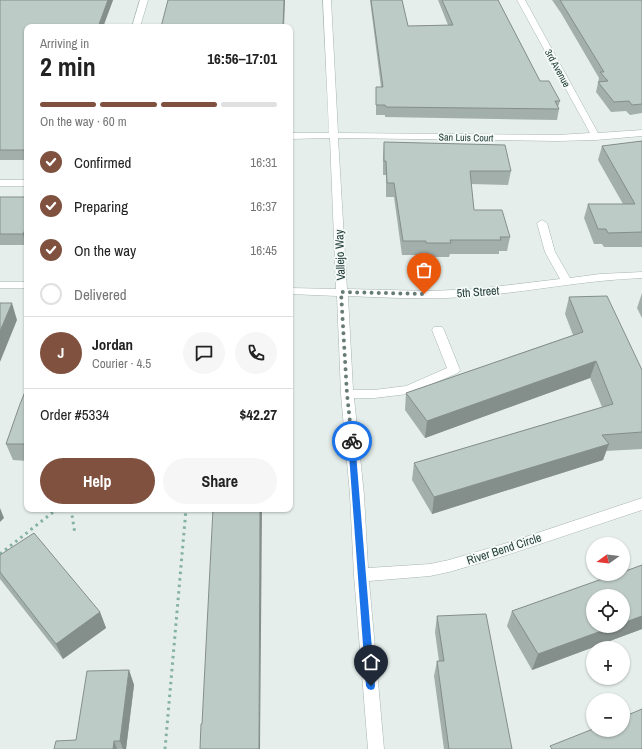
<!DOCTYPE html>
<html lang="en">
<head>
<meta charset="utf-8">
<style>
	:root { --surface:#fff; --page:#f6f6f6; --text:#222; --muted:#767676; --line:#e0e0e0; --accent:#7f513e }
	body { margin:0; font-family:"Archivo Narrow",sans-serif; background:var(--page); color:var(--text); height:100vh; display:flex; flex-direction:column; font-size:15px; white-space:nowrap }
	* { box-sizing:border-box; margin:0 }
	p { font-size:13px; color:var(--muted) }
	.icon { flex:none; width:22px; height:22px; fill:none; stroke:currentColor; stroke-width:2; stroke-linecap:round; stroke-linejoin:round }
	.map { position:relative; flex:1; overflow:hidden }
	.panel { position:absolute; left:24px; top:24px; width:269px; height:488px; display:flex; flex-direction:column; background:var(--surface); border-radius:8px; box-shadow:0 1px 3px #0004 }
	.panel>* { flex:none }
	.needle { width:26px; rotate:255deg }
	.buttons { position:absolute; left:586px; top:537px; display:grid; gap:8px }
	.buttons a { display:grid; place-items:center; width:44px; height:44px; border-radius:50%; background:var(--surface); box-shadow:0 1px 3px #0004; font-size:20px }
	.pin { position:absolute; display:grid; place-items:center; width:34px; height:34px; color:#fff; margin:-41px -17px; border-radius:50% 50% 50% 0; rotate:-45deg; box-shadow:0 0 4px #0007 }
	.pin .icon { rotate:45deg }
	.courier { position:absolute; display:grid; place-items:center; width:40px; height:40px; margin:-20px; border:3px solid #1a73e8; border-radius:50%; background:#fff; color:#222; box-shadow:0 1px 5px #0007 }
	.overview em { font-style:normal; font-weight:800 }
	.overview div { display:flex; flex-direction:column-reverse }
	.overview { display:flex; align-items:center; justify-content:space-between; height:68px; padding:0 16px }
	h1 { font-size:26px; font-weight:800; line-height:30px }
	.bar { display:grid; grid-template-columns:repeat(4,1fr); gap:6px 4px; align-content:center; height:48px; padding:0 16px }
	.bar i { height:5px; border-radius:3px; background:var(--line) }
	.bar .current { background:var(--accent) }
	.bar p { grid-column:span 4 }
	.line { display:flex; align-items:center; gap:10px; padding:0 16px; border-top:1px solid var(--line) }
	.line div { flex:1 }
	.round { display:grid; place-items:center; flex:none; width:42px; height:42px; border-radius:21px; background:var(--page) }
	ol { padding:0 16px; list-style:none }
	li { display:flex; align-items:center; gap:12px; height:44px }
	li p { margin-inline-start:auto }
	li .icon { padding:4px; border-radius:50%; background:var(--accent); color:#fff; stroke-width:4 }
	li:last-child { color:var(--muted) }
	li i { width:22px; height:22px; border:2px solid var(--line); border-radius:50% }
	.action { display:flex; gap:8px; margin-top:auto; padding:8px 16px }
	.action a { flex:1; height:46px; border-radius:24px; background:var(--accent); color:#fff; font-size:16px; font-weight:800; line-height:46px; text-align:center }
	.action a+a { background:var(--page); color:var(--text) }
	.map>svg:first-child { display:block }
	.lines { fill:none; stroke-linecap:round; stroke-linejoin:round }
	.minor-casing { stroke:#a7b6b1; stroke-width:1 }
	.path { stroke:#85b1a5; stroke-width:3; stroke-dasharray:2.5 4; stroke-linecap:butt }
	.minor { fill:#fff; fill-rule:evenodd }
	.wall { fill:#a3afaa }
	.shaded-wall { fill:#848e8b }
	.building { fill:#bdcbc6; stroke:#848e8b }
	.route { fill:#1a73e8 }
	.done { stroke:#687c77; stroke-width:4; stroke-dasharray:0 7.2 }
	.labels { text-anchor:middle; stroke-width:3.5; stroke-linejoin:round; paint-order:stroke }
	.far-street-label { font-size:10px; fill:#243f39; stroke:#f5faf8 }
	.street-label { font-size:12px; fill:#243f39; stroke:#f5faf8 }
</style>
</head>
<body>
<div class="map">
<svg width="642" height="749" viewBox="0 0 642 749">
	<rect width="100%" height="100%" fill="#e5eeea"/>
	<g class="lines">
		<g class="minor-casing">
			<g id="minor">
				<path d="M140,0H148L140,27H132Z"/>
				<path d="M323,0H331L338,133L558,135L590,133L517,0H525L598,133L642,130V136L596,140L558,141L338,138L347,289L430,291L476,289L560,279L545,252L537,223L542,220L547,223L555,252L570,278L600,274L642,272V278C587,280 533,291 479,296C435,300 391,298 348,296L353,390H374L406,386L447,368L432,330L434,327H442L444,330L460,370L458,373L408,394L374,398H354L364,495L368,568L430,564L449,560L507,543L642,498V510L507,555L449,572L430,576L369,581L384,749H368L354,575L350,495L341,394L337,296L290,294V288L336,289L330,138L290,139V133H329Z"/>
				<rect x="0" y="180" width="27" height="6"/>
				<rect x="0" y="282" width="27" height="6"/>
			</g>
		</g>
		<g class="path">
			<path d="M71,509L75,534"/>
			<path d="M0,554L57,509"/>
			<path d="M165,749L186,509"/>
		</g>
		<use href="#minor" class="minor"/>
	</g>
	<g class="wall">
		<path d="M0,0H113L103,27H27V160H0Z"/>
		<path d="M370,0H402L408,26L448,25L438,0H498L540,81L560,101L558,107L559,109L557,120L385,117V115H376V87H381Z"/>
		<path d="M552,0H642V113L630,115L626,111L611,112L596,92L599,78L561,13Z"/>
		<path d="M642,141V247H604L602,244H594L584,218L588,204H623L598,160L602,146Z"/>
		<path d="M384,142L511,171L508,185L471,184L474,210L510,237L507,251H499V254H450L449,257H425L424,255H402L394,197H386V175H383V156Z"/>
		<path d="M290,147L292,160V210H290Z"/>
		<path d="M27,193V242L26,245H0V197H24Z"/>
		<path d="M642,293V318L637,308Z"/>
		<path d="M569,297L642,370V449L606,451L603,460L432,514L412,480L414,463L602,407L590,378L425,438L405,410L406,393L573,335L565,314Z"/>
		<path d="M27,387V461L13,460L6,444Z"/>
		<path d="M0,555L100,612L106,628L63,659L0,579Z"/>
		<path d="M642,565V629L532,670L507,626L512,611Z"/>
		<path d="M437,616L512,749H444L434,676L437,661H439L435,632Z"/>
		<path d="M129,670L134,685L126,749H54L76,740Z"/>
	</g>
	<g class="shaded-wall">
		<path d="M108,0H113L103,27H98Z"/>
		<path d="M284,0H285L284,27H283Z"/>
		<path d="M25,230L27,239V242L26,245L23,234Z"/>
		<path d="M12,303L17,320L0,362V331Z"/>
		<path d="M596,361L590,378L425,438L427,421Z"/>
		<path d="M609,444L603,460L432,514L434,497Z"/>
		<path d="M0,508L4,518L0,522Z"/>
		<path d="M260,509H262L260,749H259Z"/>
		<path d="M100,612L106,628L63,659L56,644Z"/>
		<path d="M642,616V629L532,670L538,654L615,626H623V623Z"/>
		<path d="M129,670L134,685L126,749H123L120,741Z"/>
		<path d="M114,741L117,749H113Z"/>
	</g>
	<g class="building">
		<path d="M0,0H108L98,27H27V150H0Z"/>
		<path d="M168,0H284L283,27H161Z"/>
		<path d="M371,0H402L408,26L453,25L442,0H498L540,81H549L560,101H555L559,109L386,107L385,105H376V87H383Z"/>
		<path d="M560,0H642V104L632,105L629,101L614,102L598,82L608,81L600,72H604Z"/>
		<path d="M642,141V232L608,233L606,229H598L588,204H635L602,146Z"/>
		<path d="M384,142L505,145L511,171H470L474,210H502L510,237H500L501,240H450L451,243H426V241H403L394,183H387L386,161H384Z"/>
		<rect x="290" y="147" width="2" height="49"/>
		<path d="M26,193H27V230H25L23,234H0V197H24Z"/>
		<path d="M607,296L642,370V432L602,435L609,444L434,497L414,463L613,404L596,361L427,421L406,393L583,332L569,297Z"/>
		<path d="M0,303H12L0,331Z"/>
		<path d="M27,387V444H6L20,404Z"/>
		<path d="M213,509H260L259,749H200L201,724H202Z"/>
		<path d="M34,533L100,612L56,644L0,572V555Z"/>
		<path d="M642,565V616L623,623V596H593V626H615L538,654L512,611L616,574H623V572Z"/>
		<path d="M486,614L512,749H449L437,661H444L437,616Z"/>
		<path d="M129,670L120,741H114L113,749H54L56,741L76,740L87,671Z"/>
		<path d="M642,709V749H552L550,746L593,729V730H623V717Z"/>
	</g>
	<path class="route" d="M352,438L355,441L375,686L374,689L371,690L368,689L366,686L348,441Z"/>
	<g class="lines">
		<path class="done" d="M352,441L347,394L341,292L424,294"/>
	</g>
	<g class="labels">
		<g class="far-street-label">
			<text transform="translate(558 68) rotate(61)" y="4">3rd Avenue</text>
			<text transform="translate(466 137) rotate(1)" y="4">San Luis Court</text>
		</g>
		<g class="street-label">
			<text transform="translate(340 255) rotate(-92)" y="4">Vallejo Way</text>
			<text transform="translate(478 292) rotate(-4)" y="4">5th Street</text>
			<text transform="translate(504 549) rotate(-18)" y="4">River Bend Circle</text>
		</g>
	</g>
</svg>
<div class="buttons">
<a><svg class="needle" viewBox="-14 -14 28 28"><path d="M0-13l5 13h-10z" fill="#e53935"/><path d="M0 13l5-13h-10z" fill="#767676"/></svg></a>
<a><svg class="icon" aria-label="locate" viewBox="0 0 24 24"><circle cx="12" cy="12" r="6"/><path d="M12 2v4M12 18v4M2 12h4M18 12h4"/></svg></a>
<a>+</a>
<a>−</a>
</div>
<div class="pin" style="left:424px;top:294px;background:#ea580c"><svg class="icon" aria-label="bag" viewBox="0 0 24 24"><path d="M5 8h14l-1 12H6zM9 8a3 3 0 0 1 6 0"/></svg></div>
<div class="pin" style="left:371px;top:686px;background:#1f2937"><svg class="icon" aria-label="home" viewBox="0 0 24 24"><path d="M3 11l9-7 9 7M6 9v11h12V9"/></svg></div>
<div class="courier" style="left:352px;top:441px"><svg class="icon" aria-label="bike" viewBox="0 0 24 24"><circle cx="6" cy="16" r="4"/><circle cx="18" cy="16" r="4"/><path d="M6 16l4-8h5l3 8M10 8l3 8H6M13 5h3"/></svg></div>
<section class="panel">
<div class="overview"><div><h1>2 min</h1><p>Arriving in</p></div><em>16:56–17:01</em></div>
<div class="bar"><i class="current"></i><i class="current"></i><i class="current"></i><i></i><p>On the way · 60 m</p></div>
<ol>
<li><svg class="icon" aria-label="check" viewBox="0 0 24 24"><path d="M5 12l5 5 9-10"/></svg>Confirmed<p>16:31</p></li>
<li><svg class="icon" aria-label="check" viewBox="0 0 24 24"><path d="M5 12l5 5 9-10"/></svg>Preparing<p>16:37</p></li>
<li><svg class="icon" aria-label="check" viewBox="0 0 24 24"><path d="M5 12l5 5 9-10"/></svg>On the way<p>16:45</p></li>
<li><i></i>Delivered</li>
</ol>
<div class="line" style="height:72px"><b class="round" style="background:var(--accent);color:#fff">J</b><div><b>Jordan</b><p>Courier · 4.5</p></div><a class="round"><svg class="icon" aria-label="chat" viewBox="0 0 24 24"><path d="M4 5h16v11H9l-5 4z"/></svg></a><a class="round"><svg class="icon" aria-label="phone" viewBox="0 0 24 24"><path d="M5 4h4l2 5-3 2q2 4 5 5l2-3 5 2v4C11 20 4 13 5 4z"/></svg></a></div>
<div class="line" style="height:52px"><div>Order #5334</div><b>$42.27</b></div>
<div class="action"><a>Help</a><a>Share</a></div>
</section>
</div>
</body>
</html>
